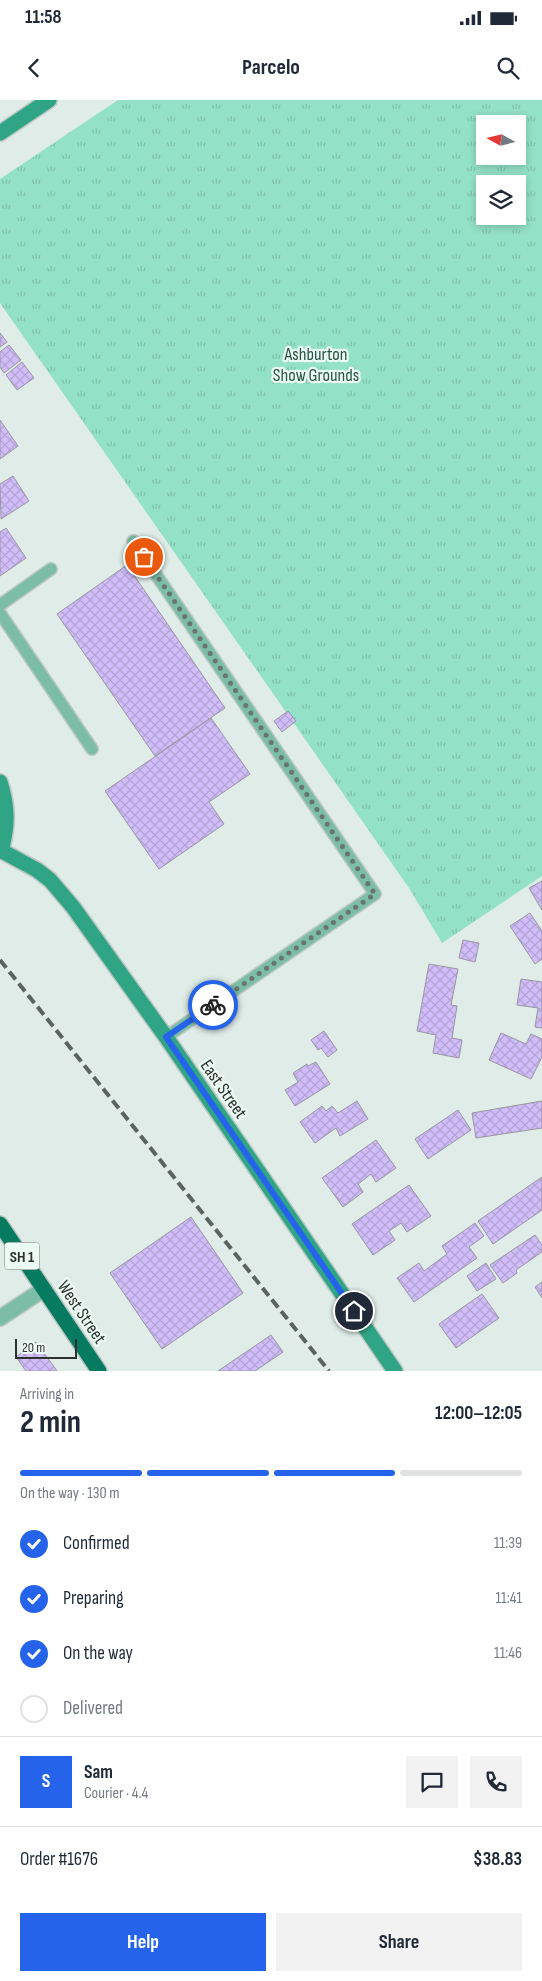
<!DOCTYPE html>
<html lang="en">
<head>
<meta charset="utf-8">
<style>
	:root { --surface:#fff; --page:#f2f2f3; --text:#1f2937; --muted:#747a83; --line:#e0e1e3; --accent:#2563eb }
	body { margin:0; font-family:"Sofia Sans Condensed",sans-serif; background:var(--page); color:var(--text); height:100vh; display:flex; flex-direction:column; font-size:19px; white-space:nowrap }
	* { box-sizing:border-box; margin:0 }
	p { font-size:16px; color:var(--muted) }
	.icon { flex:none; width:28px; height:28px; fill:none; stroke:currentColor; stroke-width:2; stroke-linecap:round; stroke-linejoin:round }
	.map { position:relative; height:1271px; overflow:hidden }
	.details { display:flex; flex-direction:column; background:var(--surface); flex:1 }
	.details>* { flex:none }
	.needle { width:32px; rotate:278deg }
	.tools { position:absolute; left:476px; top:15px; display:grid; gap:10px }
	.tools a { display:grid; place-items:center; width:50px; height:50px; border-radius:0px; background:var(--surface); box-shadow:0 2px 8px #0003; font-size:25px }
	.scale { position:absolute; left:15px; bottom:12px; width:62px; box-sizing:border-box; padding-left:5px; border:2px solid #2d3230; border-top:0; font-size:14px; line-height:18px; white-space:nowrap; color:#2d3230; -webkit-text-stroke:4px #ecfaf4; paint-order:stroke }
	.pin { position:absolute; display:grid; place-items:center; width:42px; height:42px; color:#fff; margin:-21px; border:2px solid #fff; border-radius:50%; box-shadow:0 1px 5px #0007 }
	.courier { position:absolute; display:grid; place-items:center; width:50px; height:50px; margin:-25px; border:4px solid #2563eb; border-radius:50%; background:#fff; color:#222; box-shadow:0 1px 6px #0007 }
	.overview em { font-style:normal; font-weight:700 }
	.overview div { display:flex; flex-direction:column-reverse }
	.overview { display:flex; align-items:center; justify-content:space-between; height:85px; padding:0 20px }
	h1 { font-size:32px; font-weight:700; line-height:38px }
	.bar { display:grid; grid-template-columns:repeat(4,1fr); gap:8px 5px; align-content:center; height:60px; padding:0 20px }
	.bar i { height:6px; border-radius:4px; background:var(--line) }
	.bar .active { background:var(--accent) }
	.bar p { grid-column:span 4 }
	.line { display:flex; align-items:center; gap:12px; padding:0 20px; border-top:1px solid var(--line) }
	.line div { flex:1 }
	.round { display:grid; place-items:center; flex:none; width:52px; height:52px; border-radius:0px; background:var(--page) }
	ol { padding:0 20px; list-style:none }
	li { display:flex; align-items:center; gap:15px; height:55px }
	li p { margin-inline-start:auto }
	li .icon { padding:5px; border-radius:50%; background:var(--accent); color:#fff; stroke-width:4 }
	li:last-child { color:var(--muted) }
	li i { width:28px; height:28px; border:2px solid var(--line); border-radius:50% }
	.action { display:flex; gap:10px; margin-top:auto; padding:10px 20px }
	.action a { flex:1; height:58px; border-radius:0px; background:var(--accent); color:#fff; font-size:20px; font-weight:700; line-height:58px; text-align:center }
	.action a+a { background:var(--page); color:var(--text) }
	.status { display:flex; justify-content:space-between; align-items:center; height:35px; padding:0 25px; background:var(--surface); direction:ltr }
	.status svg { height:14px; fill:currentColor }
	header { display:flex; justify-content:space-between; align-items:center; height:65px; padding:0 20px; background:var(--surface); font-size:22px; font-weight:700 }
	.map>svg:first-child { display:block }
	.park { fill:url(#park-tufts); fill-rule:evenodd }
	.building { fill:url(#building-cross-hatch); stroke:#9996a0 }
	.lines { fill:none; stroke-linecap:round; stroke-linejoin:round }
	.lane-casing { stroke:#bbc7c2; stroke-width:14 }
	.street-casing { stroke:#bbc7c2; stroke-width:18 }
	.secondary-casing { stroke:#bbc7c2; stroke-width:18 }
	.highway-casing { stroke:#bbc7c2; stroke-width:18 }
	.lane { stroke:#7bbda6; stroke-width:11 }
	.street { stroke:#7bbda6; stroke-width:15 }
	.secondary { stroke:#30a586; stroke-width:15 }
	.highway { stroke:#077b60; stroke-width:15 }
	.rail { stroke:#5b6360; stroke-width:4; stroke-dasharray:10 5; stroke-linecap:butt }
	.done { stroke:#6b7370; stroke-width:5; stroke-dasharray:0 9 }
	.route { stroke:#2563eb; stroke-width:6 }
	.labels { text-anchor:middle; stroke-width:4.5; stroke-linejoin:round; paint-order:stroke }
	.shield { fill:#ecfaf4; stroke:#666e6b; stroke-width:1 }
	.shield-label { font-size:16px; font-weight:bold; fill:#2d3230 }
	.park-label { font-size:18px; fill:#275345; stroke:#ecfaf4 }
	.street-label { font-size:18px; fill:#2d3230; stroke:#ecfaf4 }
</style>
</head>
<body>
<div class="status"><b>11:58</b><svg viewBox="0 0 49 12"><path d="M0 12V9h3v3zM5 12V6h3v6zM10 12V3h3v9zM15 12V0h3v12zM26 1h20v11H26zM47 4h2v5h-2z"/></svg></div>
<header><svg class="icon" aria-label="back" viewBox="0 0 24 24"><path d="M15 5l-7 7 7 7"/></svg>Parcelo<svg class="icon" aria-label="search" viewBox="0 0 24 24"><circle cx="10" cy="10" r="6"/><path d="M15 15l6 6"/></svg></header>
<div class="map">
<svg width="542" height="1271" viewBox="0 0 542 1271">
	<defs>
		<pattern id="park-tufts" width="24" height="20" patternUnits="userSpaceOnUse" patternTransform="scale(1.25)"><rect width="24" height="20" fill="#93e1c7"/><path d="M3 7l-1-3M5 7V3M7 7l1-3M15 17l-1-3M17 17v-4M19 17l1-3" fill="none" stroke="#7fc2ab"/></pattern>
		<pattern id="building-cross-hatch" width="8" height="8" patternUnits="userSpaceOnUse" patternTransform="scale(1.25)"><rect width="8" height="8" fill="#d1bdf9"/><path d="M0 0l8 8M0 8l8-8" fill="none" stroke="#b4a3d6"/></pattern>
	</defs>
	<rect width="100%" height="100%" fill="#dfece7"/>
	<path class="park" d="M118,0H542V776L442,843L409,788L0,203V79ZM485,24H518V56H485ZM485,84H518V116H485Z"/>
	<g class="building">
		<path d="M0,233L7,242L0,247Z"/>
		<path d="M9,245L21,260L4,273L0,267V252Z"/>
		<path d="M22,262L34,278L17,290L6,275Z"/>
		<path d="M0,320L18,346L0,359Z"/>
		<path d="M13,376L29,401L1,419L0,384Z"/>
		<path d="M6,428L26,458L0,476V432Z"/>
		<path d="M127,465L225,608L155,656L57,514Z"/>
		<path d="M288,611L296,621L282,632L274,621Z"/>
		<path d="M211,618L250,674L209,702L224,724L159,769L105,691Z"/>
		<path d="M542,781V810L529,788Z"/>
		<path d="M530,813L542,831V859L535,864L510,826Z"/>
		<path d="M463,840L479,843L475,862L459,858Z"/>
		<path d="M429,864L458,869L451,905L457,906L452,938L462,940L459,958L433,953L436,935L417,931Z"/>
		<path d="M521,879L542,882V928L535,927L538,908L517,905Z"/>
		<path d="M324,931L337,950L328,957L321,948L318,950L311,940Z"/>
		<path d="M501,933L526,944L531,934L542,939V957L531,979L489,960Z"/>
		<path d="M316,962L330,984L295,1006L285,990L298,982L293,973L307,964L308,966Z"/>
		<path d="M357,1001L368,1019L340,1036L336,1028L315,1043L300,1022L322,1006L326,1011L332,1006L338,1013Z"/>
		<path d="M542,1001V1028L476,1038L472,1013Z"/>
		<path d="M458,1010L471,1030L428,1059L415,1039Z"/>
		<path d="M376,1040L396,1068L376,1082L371,1074L358,1084L363,1092L343,1107L322,1078Z"/>
		<path d="M542,1077V1110L493,1144L478,1121Z"/>
		<path d="M409,1085L431,1116L407,1132L401,1123L389,1131L395,1140L373,1155L352,1124Z"/>
		<path d="M191,1117L243,1193L162,1249L110,1173Z"/>
		<path d="M475,1123L484,1136L469,1147L477,1158L414,1202L397,1178L419,1163L424,1171L447,1154L442,1146Z"/>
		<path d="M535,1135L542,1145V1152L516,1170L517,1173L503,1183L490,1165Z"/>
		<path d="M486,1163L496,1179L477,1191L467,1176Z"/>
		<path d="M542,1182V1198L535,1187Z"/>
		<path d="M482,1194L499,1218L456,1248L439,1224Z"/>
		<path d="M271,1235L283,1252L255,1271H218Z"/>
		<path d="M36,1242L57,1271H26L16,1257Z"/>
	</g>
	<g class="lines">
		<g class="lane-casing">
			<g id="lane">
				<path d="M133,441L375,794L166,937"/>
				<path d="M0,505L51,469"/>
				<path d="M0,513L92,649"/>
			</g>
		</g>
		<g class="street-casing">
			<path id="street" d="M0,1218L44,1189"/>
		</g>
		<g class="secondary-casing">
			<g id="secondary">
				<path d="M0,33L49,0"/>
				<path d="M0,682C8,706 8,726 1,751"/>
				<path d="M0,750L37,770L50,780L73,807L166,937L395,1271"/>
			</g>
		</g>
		<g class="highway-casing">
			<path id="highway" d="M0,1124L99,1271"/>
		</g>
		<use href="#lane" class="lane"/>
		<use href="#street" class="street"/>
		<use href="#secondary" class="secondary"/>
		<use href="#highway" class="highway"/>
		<path class="rail" d="M0,860L329,1271"/>
	</g>
	<g class="lines">
		<path class="done" d="M144,457L375,794L213,905"/>
		<path class="route" d="M213,905L166,937L354,1211"/>
	</g>
	<g class="labels">
		<rect class="shield" x="4.5" y="1142.5" width="35" height="27" rx="4"/>
		<g class="shield-label">
			<text x="22" y="1162">SH 1</text>
		</g>
		<g class="park-label">
			<text x="316" y="260">Ashburton<tspan x="316" dy="21">Show Grounds</tspan></text>
		</g>
		<g class="street-label">
			<text transform="translate(224 989) rotate(55)" y="6">East Street</text>
			<text transform="translate(82 1212) rotate(56)" y="6">West Street</text>
		</g>
	</g>
</svg>
<div class="tools">
<a><svg class="needle" viewBox="-14 -14 28 28"><path d="M0-13l5 13h-10z" fill="#e53935"/><path d="M0 13l5-13h-10z" fill="#747a83"/></svg></a>
<a><svg class="icon" aria-label="layers" viewBox="0 0 24 24"><path d="M12 4l9 5-9 5-9-5zM3 14l9 5 9-5"/></svg></a>
</div>
<div class="scale">20 m</div>
<div class="pin" style="left:144px;top:457px;background:#ea580c"><svg class="icon" aria-label="bag" viewBox="0 0 24 24"><path d="M5 8h14l-1 12H6zM9 8a3 3 0 0 1 6 0"/></svg></div>
<div class="pin" style="left:354px;top:1211px;background:#1f2937"><svg class="icon" aria-label="home" viewBox="0 0 24 24"><path d="M3 11l9-7 9 7M6 9v11h12V9"/></svg></div>
<div class="courier" style="left:213px;top:905px"><svg class="icon" aria-label="bike" viewBox="0 0 24 24"><circle cx="6" cy="16" r="4"/><circle cx="18" cy="16" r="4"/><path d="M6 16l4-8h5l3 8M10 8l3 8H6M13 5h3"/></svg></div>
</div>
<section class="details">
<div class="overview"><div><h1>2 min</h1><p>Arriving in</p></div><em>12:00–12:05</em></div>
<div class="bar"><i class="active"></i><i class="active"></i><i class="active"></i><i></i><p>On the way · 130 m</p></div>
<ol>
<li><svg class="icon" aria-label="check" viewBox="0 0 24 24"><path d="M5 12l5 5 9-10"/></svg>Confirmed<p>11:39</p></li>
<li><svg class="icon" aria-label="check" viewBox="0 0 24 24"><path d="M5 12l5 5 9-10"/></svg>Preparing<p>11:41</p></li>
<li><svg class="icon" aria-label="check" viewBox="0 0 24 24"><path d="M5 12l5 5 9-10"/></svg>On the way<p>11:46</p></li>
<li><i></i>Delivered</li>
</ol>
<div class="line" style="height:90px"><b class="round" style="background:var(--accent);color:#fff">S</b><div><b>Sam</b><p>Courier · 4.4</p></div><a class="round"><svg class="icon" aria-label="chat" viewBox="0 0 24 24"><path d="M4 5h16v11H9l-5 4z"/></svg></a><a class="round"><svg class="icon" aria-label="phone" viewBox="0 0 24 24"><path d="M5 4h4l2 5-3 2q2 4 5 5l2-3 5 2v4C11 20 4 13 5 4z"/></svg></a></div>
<div class="line" style="height:65px"><div>Order #1676</div><b>$38.83</b></div>
<div class="action"><a>Help</a><a>Share</a></div>
</section>
</body>
</html>
